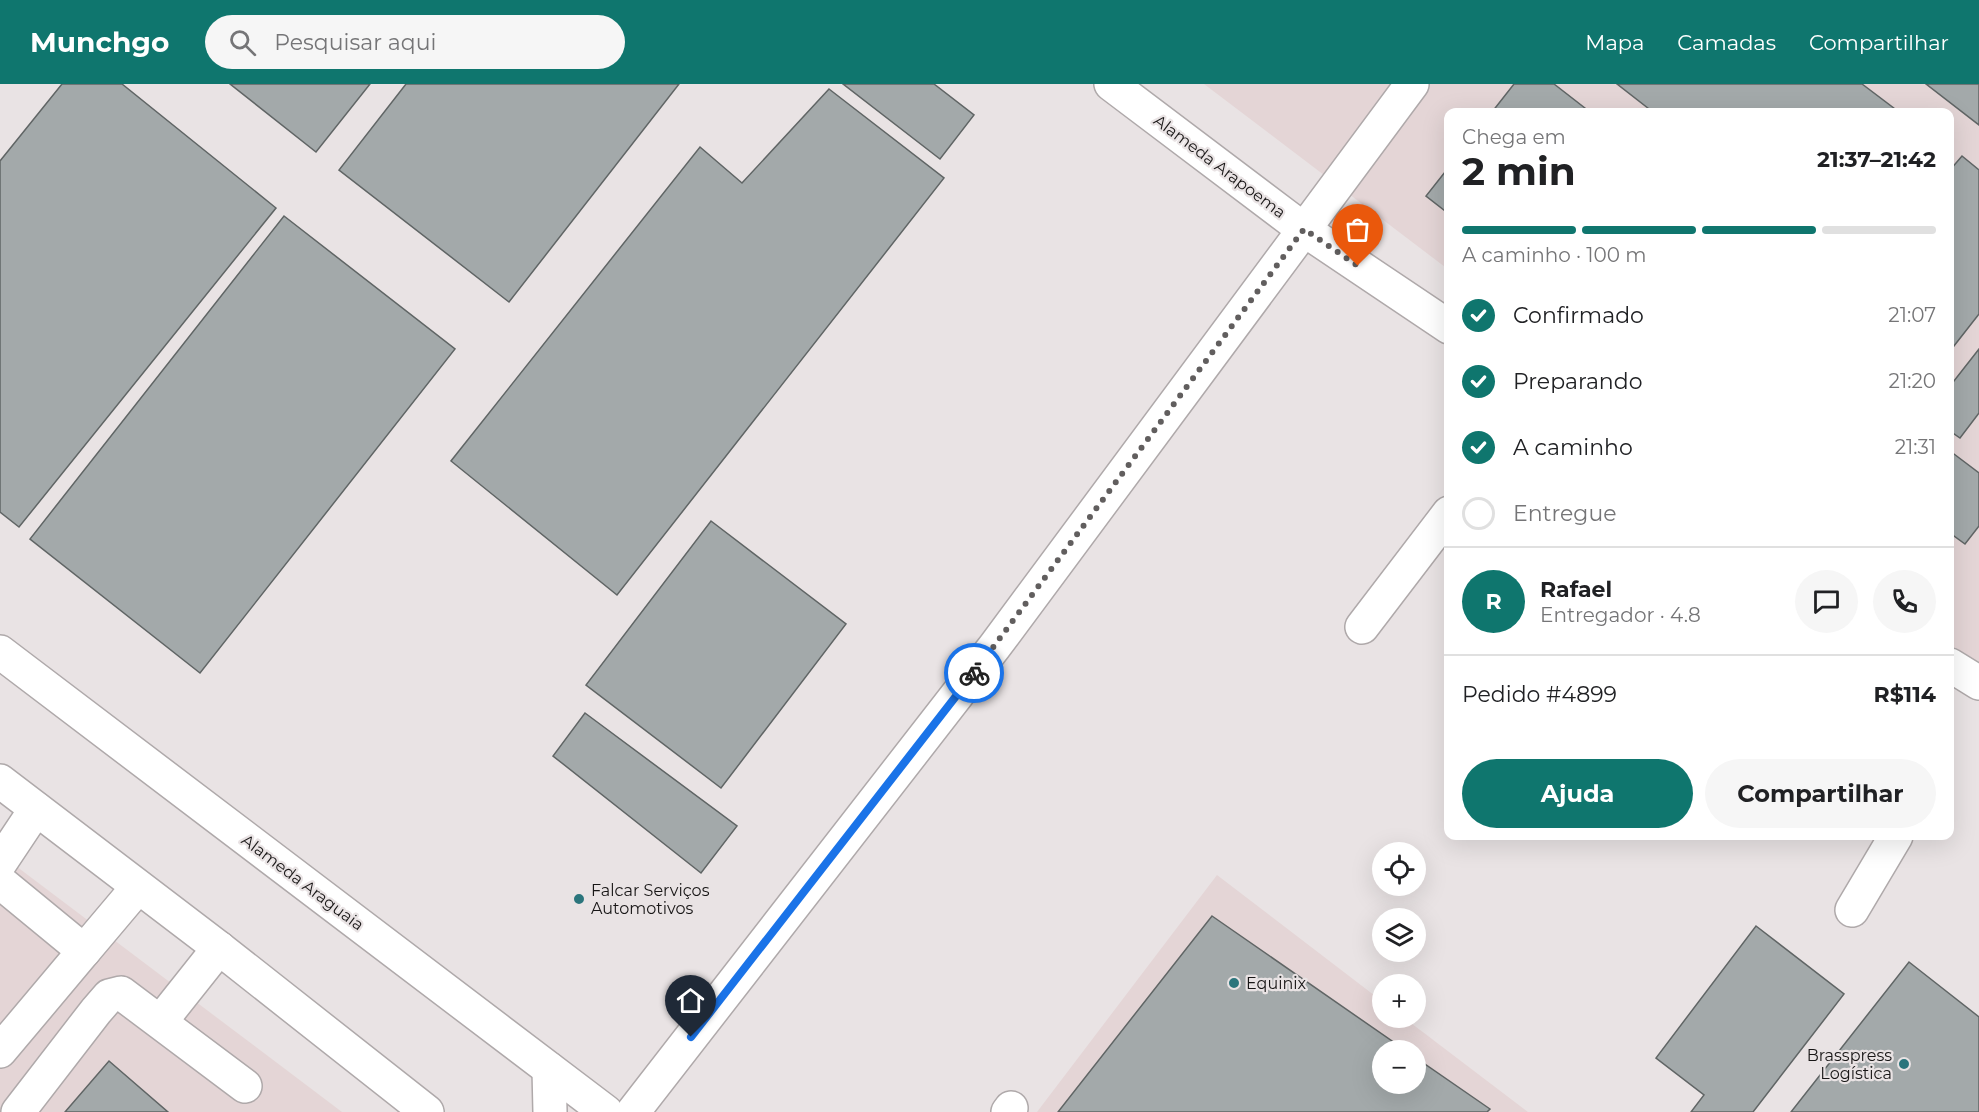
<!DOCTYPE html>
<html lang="pt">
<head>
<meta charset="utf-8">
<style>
	:root { --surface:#fff; --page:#f6f6f6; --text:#202124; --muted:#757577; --line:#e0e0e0; --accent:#0f766e }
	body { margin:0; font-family:Montserrat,sans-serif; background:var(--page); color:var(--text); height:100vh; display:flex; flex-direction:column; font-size:22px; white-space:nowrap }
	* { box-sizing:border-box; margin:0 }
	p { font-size:20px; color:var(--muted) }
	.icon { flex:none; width:33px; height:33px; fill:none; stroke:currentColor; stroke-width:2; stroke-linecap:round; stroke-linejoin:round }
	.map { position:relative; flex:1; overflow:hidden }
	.drawer { position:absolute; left:1444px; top:24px; width:510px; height:732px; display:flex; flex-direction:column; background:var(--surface); border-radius:12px; box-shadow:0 6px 24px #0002 }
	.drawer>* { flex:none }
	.controls { position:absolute; left:1372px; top:758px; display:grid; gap:12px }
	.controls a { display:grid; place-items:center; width:54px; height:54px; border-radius:50%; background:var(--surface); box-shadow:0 6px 24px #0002; font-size:30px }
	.pin { position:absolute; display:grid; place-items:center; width:51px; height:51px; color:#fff; margin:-62px -26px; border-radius:50% 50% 50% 0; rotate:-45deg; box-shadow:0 0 6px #0007 }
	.pin .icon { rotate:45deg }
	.courier { position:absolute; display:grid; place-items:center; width:60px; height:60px; margin:-30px; border:4px solid #1a73e8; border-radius:50%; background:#fff; color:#222; box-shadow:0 2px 8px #0007 }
	.head em { font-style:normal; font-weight:700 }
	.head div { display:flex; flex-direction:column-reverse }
	.head { display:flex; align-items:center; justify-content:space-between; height:102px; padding:0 18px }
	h1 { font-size:39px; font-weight:700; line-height:45px }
	.bar { display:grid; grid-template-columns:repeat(4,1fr); gap:9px 6px; align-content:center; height:72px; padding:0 18px }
	.bar i { height:8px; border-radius:4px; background:var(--line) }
	.bar .current { background:var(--accent) }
	.bar p { grid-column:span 4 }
	.line { display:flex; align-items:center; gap:15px; padding:0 18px; border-top:2px solid var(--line) }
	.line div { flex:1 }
	.round { display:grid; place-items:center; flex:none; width:63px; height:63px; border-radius:32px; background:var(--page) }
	ol { padding:0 18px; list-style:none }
	li { display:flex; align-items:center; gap:18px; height:66px }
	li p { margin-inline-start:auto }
	li .icon { padding:6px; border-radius:50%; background:var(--accent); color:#fff; stroke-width:4 }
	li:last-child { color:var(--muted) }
	li i { width:33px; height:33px; border:3px solid var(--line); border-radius:50% }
	.button { display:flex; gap:12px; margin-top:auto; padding:12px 18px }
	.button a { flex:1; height:69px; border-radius:36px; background:var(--accent); color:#fff; font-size:24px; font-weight:700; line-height:69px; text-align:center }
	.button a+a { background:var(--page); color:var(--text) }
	header { display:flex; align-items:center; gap:36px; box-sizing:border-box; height:84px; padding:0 30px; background:var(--accent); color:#fff }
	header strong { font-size:28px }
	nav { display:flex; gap:33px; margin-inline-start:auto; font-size:21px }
	.search { width:420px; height:54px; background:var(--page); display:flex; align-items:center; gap:15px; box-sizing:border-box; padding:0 21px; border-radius:33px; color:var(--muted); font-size:22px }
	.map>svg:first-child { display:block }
	.built { fill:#e4d5d6; fill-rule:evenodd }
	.building { fill:#a3a9aa; stroke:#606565; stroke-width:1.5 }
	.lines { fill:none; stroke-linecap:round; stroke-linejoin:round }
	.minor-casing { stroke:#afa9aa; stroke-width:36 }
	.minor { stroke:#fff; stroke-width:33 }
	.done { stroke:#615e5e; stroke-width:6; stroke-dasharray:0 10.8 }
	.route { stroke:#1a73e8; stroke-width:8 }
	.poi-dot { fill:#2b757c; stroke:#e9e3e4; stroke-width:2 }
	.labels { text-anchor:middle; stroke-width:4.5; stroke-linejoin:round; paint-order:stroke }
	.street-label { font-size:16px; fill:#181616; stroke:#e9e3e4 }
	.poi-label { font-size:16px; fill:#181616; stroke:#e9e3e4; text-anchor:start }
</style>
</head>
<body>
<header>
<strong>Munchgo</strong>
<div class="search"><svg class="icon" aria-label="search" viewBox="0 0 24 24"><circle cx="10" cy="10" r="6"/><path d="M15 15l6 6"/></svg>Pesquisar aqui</div>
<nav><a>Mapa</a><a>Camadas</a><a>Compartilhar</a></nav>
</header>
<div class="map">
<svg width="1979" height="1028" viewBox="0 0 1979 1028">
	<rect width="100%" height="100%" fill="#e9e3e4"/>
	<g class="built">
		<path d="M1204,0H1979V589L1950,567V28H1449V186Z"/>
		<path d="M0,770L342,1028H0Z"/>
		<path d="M1217,791L1383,918V933H1403L1528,1028H1037ZM1383,966H1416V999H1383Z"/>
	</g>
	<g class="building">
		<path d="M62,0H122L276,124L19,443L0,428V77Z"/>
		<path d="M230,0H370L316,68Z"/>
		<path d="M406,0H679L509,218L339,86Z"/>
		<path d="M843,0H934L974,31L940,75Z"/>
		<path d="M1514,0H1554L1590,28H1492Z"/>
		<path d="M1617,0H1862L1899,28H1653Z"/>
		<path d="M1926,0H1979V41Z"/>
		<path d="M829,5L944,94L617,511L451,377L700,63L742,99Z"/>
		<path d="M1962,72L1979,86V230L1950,267V86Z"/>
		<path d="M1449,83V130L1426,112Z"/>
		<path d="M284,132L455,265L200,589L30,455Z"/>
		<path d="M1979,265V329L1960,354L1950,347V302Z"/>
		<path d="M1950,367L1979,389V442L1965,460L1950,449Z"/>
		<path d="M711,437L846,540L721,704L586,601Z"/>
		<path d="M585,629L737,742L701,789L553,672Z"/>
		<path d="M1212,832L1405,966H1383V999H1416V974L1490,1025L1487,1028H1058Z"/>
		<path d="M1756,842L1844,910L1753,1028H1691L1704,1011L1656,974Z"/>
		<path d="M1909,878L1979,933V1028H1791Z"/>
		<path d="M109,977L168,1028H65Z"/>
	</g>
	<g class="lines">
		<g class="minor-casing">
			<g id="minor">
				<path d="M1111,0L1303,145L1449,243"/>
				<path d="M1362,543L1449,429"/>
				<path d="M0,568L606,1028"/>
				<path d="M1950,581L1979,599"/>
				<path d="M0,697L219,864L427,1028"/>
				<path d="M0,779L36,725"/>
				<path d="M0,798L84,867L138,803"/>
				<path d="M1852,826L1896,752"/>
				<path d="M161,937L219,864"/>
				<path d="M0,967L84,867"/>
				<path d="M549,985L550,1028"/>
				<path d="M18,1028L96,927L109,912L121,909L245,1002"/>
				<path d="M633,1028L995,562L1412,0"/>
				<path d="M1008,1028L1011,1024"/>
			</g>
		</g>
		<use href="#minor" class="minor"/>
	</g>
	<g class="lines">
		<path class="done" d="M974,589L1304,145L1358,182"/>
		<path class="route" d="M691,953L974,589"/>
	</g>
	<g class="poi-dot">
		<circle cx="579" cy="815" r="6"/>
		<circle cx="1234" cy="899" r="6"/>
		<circle cx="1904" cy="980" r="6"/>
	</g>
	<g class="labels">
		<g class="street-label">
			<text transform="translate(1220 82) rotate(37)" y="6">Alameda Arapoema</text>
			<text transform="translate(303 798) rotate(37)" y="6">Alameda Araguaia</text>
		</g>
		<g class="poi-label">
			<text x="591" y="812">Falcar Serviços<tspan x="591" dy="18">Automotivos</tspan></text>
			<text x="1246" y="905">Equinix</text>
			<text x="1892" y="977" text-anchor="end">Brasspress<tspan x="1892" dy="18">Logística</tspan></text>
		</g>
	</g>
</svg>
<div class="controls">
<a><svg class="icon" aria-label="locate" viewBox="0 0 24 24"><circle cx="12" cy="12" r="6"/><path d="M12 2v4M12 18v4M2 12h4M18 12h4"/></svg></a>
<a><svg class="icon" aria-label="layers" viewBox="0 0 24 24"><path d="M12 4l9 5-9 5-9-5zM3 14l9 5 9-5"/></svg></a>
<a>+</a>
<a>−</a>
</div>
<div class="pin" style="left:1358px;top:182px;background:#ea580c"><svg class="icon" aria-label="bag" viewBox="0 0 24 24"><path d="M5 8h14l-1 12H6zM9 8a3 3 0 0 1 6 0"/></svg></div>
<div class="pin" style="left:691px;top:953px;background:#1f2937"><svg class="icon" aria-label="home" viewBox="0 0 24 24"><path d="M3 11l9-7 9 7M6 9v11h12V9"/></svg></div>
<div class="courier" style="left:974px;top:589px"><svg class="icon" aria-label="bike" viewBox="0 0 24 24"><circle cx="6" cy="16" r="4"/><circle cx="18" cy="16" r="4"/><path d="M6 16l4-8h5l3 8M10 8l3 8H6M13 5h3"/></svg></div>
<section class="drawer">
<div class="head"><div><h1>2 min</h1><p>Chega em</p></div><em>21:37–21:42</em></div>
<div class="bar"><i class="current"></i><i class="current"></i><i class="current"></i><i></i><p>A caminho · 100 m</p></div>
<ol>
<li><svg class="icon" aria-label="check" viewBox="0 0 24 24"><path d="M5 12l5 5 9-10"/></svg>Confirmado<p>21:07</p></li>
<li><svg class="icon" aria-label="check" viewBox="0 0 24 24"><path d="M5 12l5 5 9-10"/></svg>Preparando<p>21:20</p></li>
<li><svg class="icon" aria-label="check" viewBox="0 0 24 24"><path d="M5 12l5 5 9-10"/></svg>A caminho<p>21:31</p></li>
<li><i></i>Entregue</li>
</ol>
<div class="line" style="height:108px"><b class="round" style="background:var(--accent);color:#fff">R</b><div><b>Rafael</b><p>Entregador · 4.8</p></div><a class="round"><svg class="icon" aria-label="chat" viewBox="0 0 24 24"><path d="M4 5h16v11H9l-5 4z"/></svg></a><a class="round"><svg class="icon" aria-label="phone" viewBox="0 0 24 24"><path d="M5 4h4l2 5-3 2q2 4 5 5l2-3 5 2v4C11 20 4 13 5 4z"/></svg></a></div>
<div class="line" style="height:78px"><div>Pedido #4899</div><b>R$114</b></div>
<div class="button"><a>Ajuda</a><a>Compartilhar</a></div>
</section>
</div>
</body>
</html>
